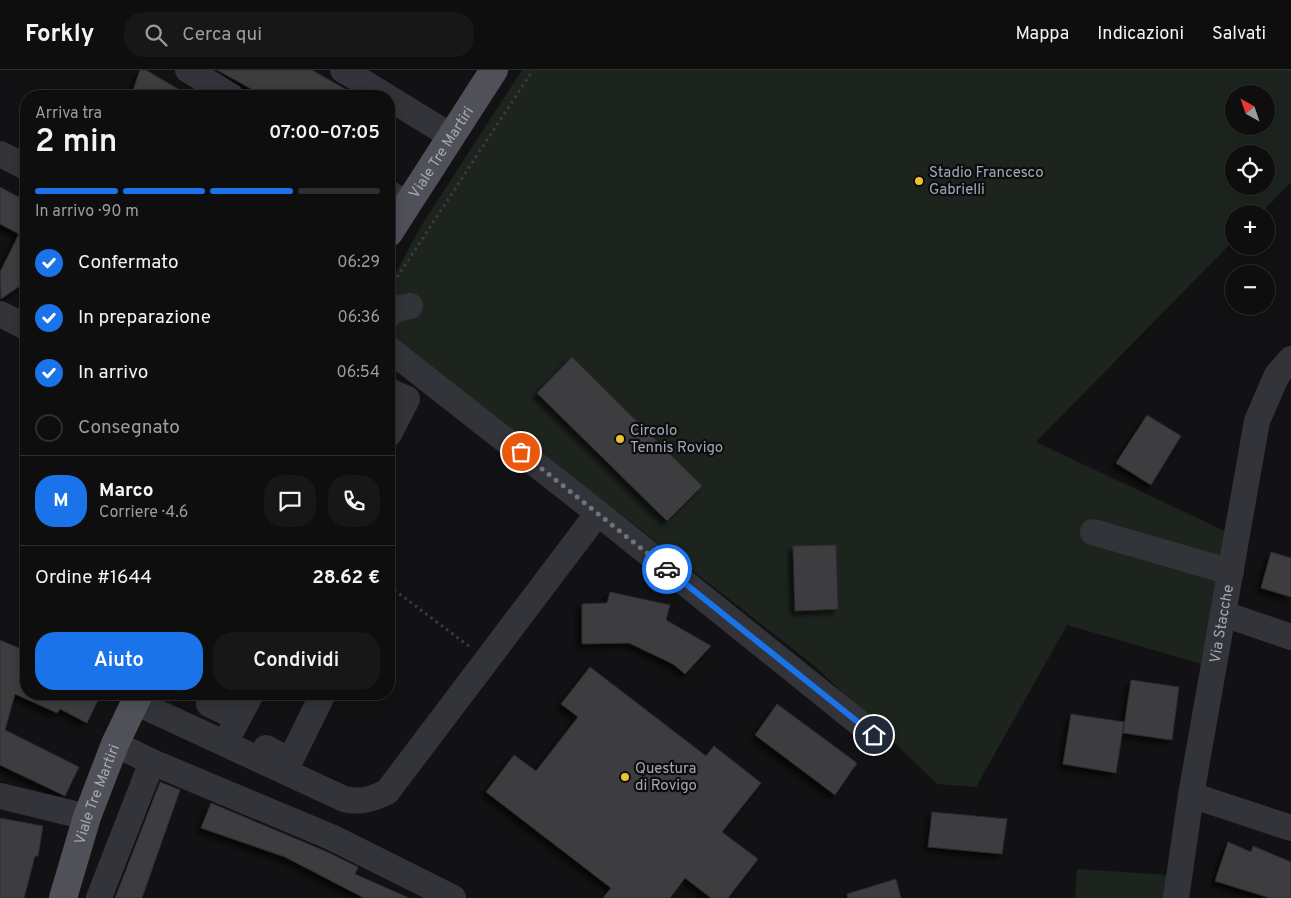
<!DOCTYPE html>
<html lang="it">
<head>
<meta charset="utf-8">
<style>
	:root { --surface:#0e0e0f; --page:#171718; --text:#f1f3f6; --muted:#9b9c9e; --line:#2e2e2f; --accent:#1a73e8 }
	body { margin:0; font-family:Overpass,sans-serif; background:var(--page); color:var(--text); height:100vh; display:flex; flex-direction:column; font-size:19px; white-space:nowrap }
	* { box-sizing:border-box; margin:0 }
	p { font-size:16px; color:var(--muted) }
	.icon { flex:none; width:28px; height:28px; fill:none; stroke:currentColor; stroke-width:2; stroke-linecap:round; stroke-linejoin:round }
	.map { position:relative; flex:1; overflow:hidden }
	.side { position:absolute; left:20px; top:20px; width:375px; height:610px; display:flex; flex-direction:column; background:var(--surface); border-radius:20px; box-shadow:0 2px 12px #0003,0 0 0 1px var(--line) }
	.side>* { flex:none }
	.needle { width:32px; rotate:320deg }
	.controls { position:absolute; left:1225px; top:15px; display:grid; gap:10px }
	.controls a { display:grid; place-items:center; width:50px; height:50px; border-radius:50%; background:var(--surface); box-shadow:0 2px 12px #0003,0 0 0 1px var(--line); font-size:25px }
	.pin { position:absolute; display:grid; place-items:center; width:42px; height:42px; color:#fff; margin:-21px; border:2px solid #fff; border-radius:50%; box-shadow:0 1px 5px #0007 }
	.courier { position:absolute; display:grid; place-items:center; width:50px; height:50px; margin:-25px; border:4px solid #1a73e8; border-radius:50%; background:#fff; color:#222; box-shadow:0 1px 6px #0007 }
	.head em { font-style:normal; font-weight:600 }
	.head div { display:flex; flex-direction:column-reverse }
	.head { display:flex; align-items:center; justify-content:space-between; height:85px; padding:0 15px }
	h1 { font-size:32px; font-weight:600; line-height:38px }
	.bar { display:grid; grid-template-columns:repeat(4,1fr); gap:8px 5px; align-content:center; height:60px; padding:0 15px }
	.bar i { height:6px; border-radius:4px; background:var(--line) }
	.bar .selected { background:var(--accent) }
	.bar p { grid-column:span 4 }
	.line { display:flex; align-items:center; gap:12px; padding:0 15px; border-top:1px solid var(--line) }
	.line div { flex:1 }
	.round { display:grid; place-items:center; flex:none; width:52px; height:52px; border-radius:20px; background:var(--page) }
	ol { padding:0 15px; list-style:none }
	li { display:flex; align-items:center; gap:15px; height:55px }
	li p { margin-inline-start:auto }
	li .icon { padding:5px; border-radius:50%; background:var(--accent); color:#fff; stroke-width:4 }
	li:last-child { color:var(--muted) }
	li i { width:28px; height:28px; border:2px solid var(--line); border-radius:50% }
	.primary-button { display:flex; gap:10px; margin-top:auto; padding:10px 15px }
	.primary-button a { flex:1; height:58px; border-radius:20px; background:var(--accent); color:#fff; font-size:20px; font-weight:600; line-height:58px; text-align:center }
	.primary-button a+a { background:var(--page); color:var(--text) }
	header { display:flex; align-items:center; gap:30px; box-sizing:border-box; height:70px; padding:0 25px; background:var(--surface); border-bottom:1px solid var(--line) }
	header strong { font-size:24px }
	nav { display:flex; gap:28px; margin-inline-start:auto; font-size:18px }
	.search { width:350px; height:45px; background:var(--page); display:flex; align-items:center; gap:12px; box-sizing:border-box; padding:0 18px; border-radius:20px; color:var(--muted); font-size:19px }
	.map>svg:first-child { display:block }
	.green { fill:#1d241e; fill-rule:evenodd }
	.building { fill:#3d3c41; stroke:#2d2c30; filter:url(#shadow) }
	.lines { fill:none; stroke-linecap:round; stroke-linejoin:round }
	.path { stroke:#393b40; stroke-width:3; stroke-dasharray:2.5 4; stroke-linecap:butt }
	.minor { stroke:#333439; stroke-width:26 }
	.major { stroke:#4f5058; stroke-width:28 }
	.done { stroke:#71737c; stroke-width:5; stroke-dasharray:0 9 }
	.route { stroke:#1a73e8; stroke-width:6 }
	.poi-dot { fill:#edc231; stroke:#0d0d0f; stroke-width:2 }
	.labels { text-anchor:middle; stroke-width:4.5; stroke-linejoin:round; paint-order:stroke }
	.street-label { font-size:15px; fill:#a4a7b4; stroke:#0d0d0f }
	.poi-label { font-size:15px; fill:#a4a7b4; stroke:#0d0d0f; text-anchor:start }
</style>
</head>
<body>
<header>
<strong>Forkly</strong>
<div class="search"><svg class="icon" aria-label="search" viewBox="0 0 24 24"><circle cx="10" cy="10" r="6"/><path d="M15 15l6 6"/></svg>Cerca qui</div>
<nav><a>Mappa</a><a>Indicazioni</a><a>Salvati</a></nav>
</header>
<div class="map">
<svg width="1291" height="828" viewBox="0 0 1291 828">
	<defs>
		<filter id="shadow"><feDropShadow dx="-4.5" dy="4.5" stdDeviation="2.5" flood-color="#0009"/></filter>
	</defs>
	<rect width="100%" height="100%" fill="#121214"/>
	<g class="green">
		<path d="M522,0H1291V112L1260,144H1234V170L1036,372L1231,464L1209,596L1067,555L976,717L937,714L816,597L389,263V215L421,156ZM1234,24H1266V56H1234ZM1234,84H1266V116H1234Z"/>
		<path d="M1077,799L1168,805L1164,828H1075Z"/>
	</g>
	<g class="building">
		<path d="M140,0H146L190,26H131Z"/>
		<path d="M217,0H312L357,26H264Z"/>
		<path d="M0,117L26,131V212L1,229L0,202L19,164L0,154Z"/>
		<path d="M572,287L702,416L667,451L537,323Z"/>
		<path d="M1147,345L1181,366L1151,415L1116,393Z"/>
		<path d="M836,475L838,539L795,541L793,476Z"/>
		<path d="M1271,482L1291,488V527L1261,518Z"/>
		<path d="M610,522L670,535L666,550L711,576L685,604L673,594L629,573L582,574V534L607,533Z"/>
		<path d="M0,570L26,581V624H101L87,653L60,639L57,643L15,624L5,660L79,697L65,726L0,695Z"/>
		<path d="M590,597L706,686L714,676L761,713L722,762L758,789L728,828H711L685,808L670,828H603L611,818L486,722L514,685L536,701L578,647L561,634Z"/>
		<path d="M1131,610L1179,617L1172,670L1123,663Z"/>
		<path d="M777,634L857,693L835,725L755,665Z"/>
		<path d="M1071,644L1124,652L1116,703L1063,694Z"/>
		<path d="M160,712L180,720L142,828H115Z"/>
		<path d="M211,733L325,781L358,797L355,804L409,828H364L285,787L201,758Z"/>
		<path d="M932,742L1007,749L1002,784L928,777Z"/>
		<path d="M0,748L43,756L38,786H35L24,828H0Z"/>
		<path d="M1228,772L1251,782L1253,776L1291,792V828H1270L1215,811Z"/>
		<path d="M896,809L901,828H848L847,824Z"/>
	</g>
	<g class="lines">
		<g class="path">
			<path d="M390,218L533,0"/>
			<path d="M389,516L470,577"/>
		</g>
		<g class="minor">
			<path d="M188,0L231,26"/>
			<path d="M343,0L386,26"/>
			<path d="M389,28L451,66"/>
			<path d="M0,84L26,97"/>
			<path d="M389,123L406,134"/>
			<path d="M0,244L26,257"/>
			<path d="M389,245L396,239L410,236"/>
			<path d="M389,279L598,443L874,665"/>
			<path d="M389,321L407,329L389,364"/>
			<path d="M1093,462L1231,502"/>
			<path d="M1224,544L1291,567"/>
			<path d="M214,624L209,634L238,648"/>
			<path d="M135,632L344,729C361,733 372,729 387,722L598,443"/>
			<path d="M225,673L251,624"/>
			<path d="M115,674L152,692L331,767L453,828"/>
			<path d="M266,678L290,691L323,624"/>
			<path d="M1191,725L1291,758"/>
			<path d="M0,726L87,747"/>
			<path d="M99,828L152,692"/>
			<path id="s1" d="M1176,828L1191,725L1257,351L1277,305L1291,289"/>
		</g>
		<g class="major">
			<path id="s2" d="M389,163L494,0"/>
			<path id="s3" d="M63,828L87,747L115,674L139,624"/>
		</g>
	</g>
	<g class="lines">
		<path class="done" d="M521,382L667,499"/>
		<path class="route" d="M667,499L874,665"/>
	</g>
	<g class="poi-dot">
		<circle cx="919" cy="111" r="5"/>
		<circle cx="620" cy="369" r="5"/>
		<circle cx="625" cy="707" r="5"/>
	</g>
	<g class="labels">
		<g class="street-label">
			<text dy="5" stroke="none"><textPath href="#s2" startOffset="96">Viale Tre Martiri</textPath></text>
			<text dy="5" stroke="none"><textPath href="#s1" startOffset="278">Via Stacche</textPath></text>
			<text dy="5" stroke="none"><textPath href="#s3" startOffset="109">Viale Tre Martiri</textPath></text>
		</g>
		<g class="poi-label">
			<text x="929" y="107">Stadio Francesco<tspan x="929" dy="17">Gabrielli</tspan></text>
			<text x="630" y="365">Circolo<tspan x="630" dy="17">Tennis Rovigo</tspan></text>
			<text x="635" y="703">Questura<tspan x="635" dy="17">di Rovigo</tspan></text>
		</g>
	</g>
</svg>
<div class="controls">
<a><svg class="needle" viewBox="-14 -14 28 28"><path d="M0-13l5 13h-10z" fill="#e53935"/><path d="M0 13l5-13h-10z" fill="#9b9c9e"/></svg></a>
<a><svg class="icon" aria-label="locate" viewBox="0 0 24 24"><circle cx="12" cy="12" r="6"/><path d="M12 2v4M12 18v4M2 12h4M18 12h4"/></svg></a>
<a>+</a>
<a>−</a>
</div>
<div class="pin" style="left:521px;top:382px;background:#ea580c"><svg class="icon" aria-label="bag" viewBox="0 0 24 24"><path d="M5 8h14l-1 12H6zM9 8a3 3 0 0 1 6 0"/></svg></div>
<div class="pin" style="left:874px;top:665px;background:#1f2937"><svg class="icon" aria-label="home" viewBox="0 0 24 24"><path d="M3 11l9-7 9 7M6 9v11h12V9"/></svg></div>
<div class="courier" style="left:667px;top:499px"><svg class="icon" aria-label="car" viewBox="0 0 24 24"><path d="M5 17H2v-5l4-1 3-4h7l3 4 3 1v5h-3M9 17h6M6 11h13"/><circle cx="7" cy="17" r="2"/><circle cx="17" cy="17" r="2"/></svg></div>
<section class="side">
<div class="head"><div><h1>2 min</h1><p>Arriva tra</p></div><em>07:00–07:05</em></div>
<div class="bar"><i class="selected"></i><i class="selected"></i><i class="selected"></i><i></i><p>In arrivo · 90 m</p></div>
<ol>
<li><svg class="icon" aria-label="check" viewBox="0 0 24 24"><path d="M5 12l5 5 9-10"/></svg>Confermato<p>06:29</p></li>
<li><svg class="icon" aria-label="check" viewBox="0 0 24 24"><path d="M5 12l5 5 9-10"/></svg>In preparazione<p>06:36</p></li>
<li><svg class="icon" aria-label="check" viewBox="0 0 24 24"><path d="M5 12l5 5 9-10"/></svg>In arrivo<p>06:54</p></li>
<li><i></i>Consegnato</li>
</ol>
<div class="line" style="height:90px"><b class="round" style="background:var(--accent);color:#fff">M</b><div><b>Marco</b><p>Corriere · 4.6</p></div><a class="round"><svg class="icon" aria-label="chat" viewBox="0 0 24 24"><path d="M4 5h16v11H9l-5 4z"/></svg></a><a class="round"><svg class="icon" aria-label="phone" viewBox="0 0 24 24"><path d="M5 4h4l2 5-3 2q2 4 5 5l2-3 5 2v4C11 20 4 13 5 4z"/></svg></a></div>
<div class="line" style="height:65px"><div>Ordine #1644</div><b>28.62 €</b></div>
<div class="primary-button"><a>Aiuto</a><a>Condividi</a></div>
</section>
</div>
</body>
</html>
